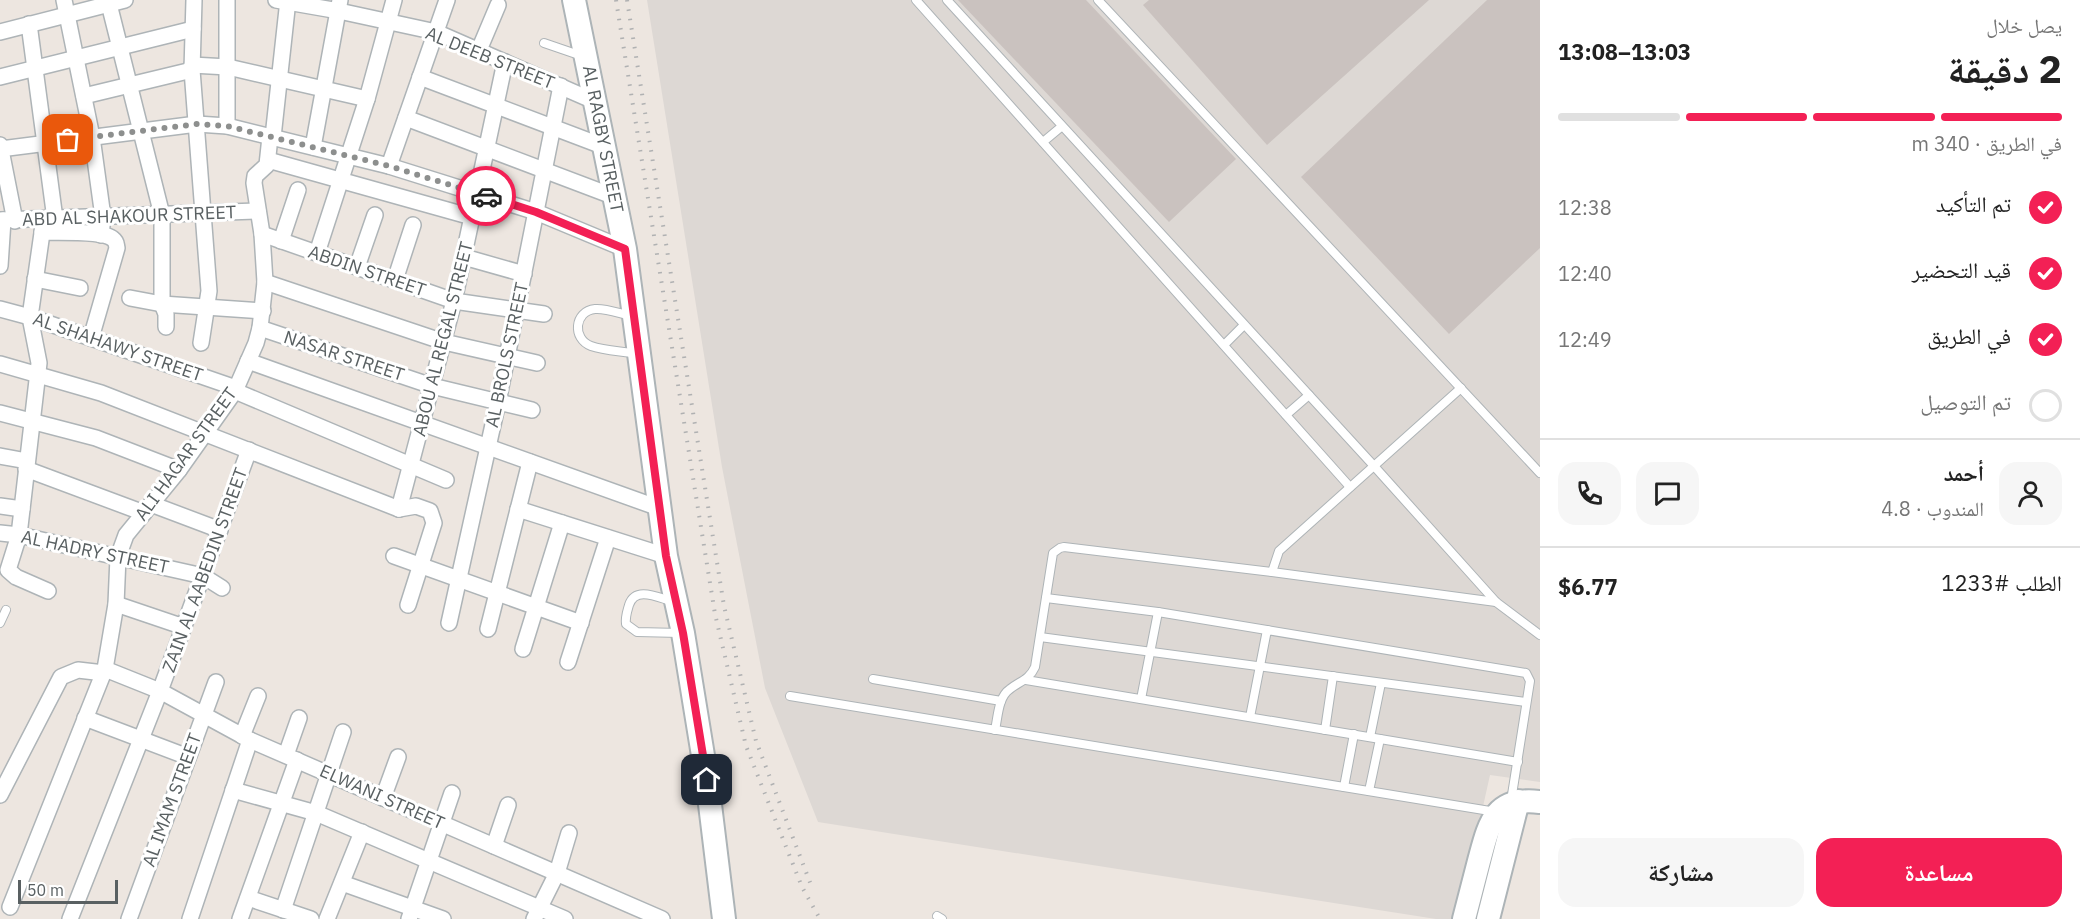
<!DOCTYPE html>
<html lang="ar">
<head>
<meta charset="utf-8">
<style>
	:root { --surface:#fff; --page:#f6f6f6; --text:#222; --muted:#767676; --line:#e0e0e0; --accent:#f32055 }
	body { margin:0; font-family:"IBM Plex Sans","Noto Naskh Arabic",sans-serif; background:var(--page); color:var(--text); direction:rtl; height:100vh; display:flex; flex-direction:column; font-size:22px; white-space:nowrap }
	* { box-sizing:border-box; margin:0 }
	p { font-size:20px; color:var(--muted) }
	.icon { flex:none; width:33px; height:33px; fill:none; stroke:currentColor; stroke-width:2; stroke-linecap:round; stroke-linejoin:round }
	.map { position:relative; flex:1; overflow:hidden; direction:ltr }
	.drawer { display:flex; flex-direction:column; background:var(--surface); width:540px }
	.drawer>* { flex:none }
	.scale { position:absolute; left:18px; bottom:15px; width:100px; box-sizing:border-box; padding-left:6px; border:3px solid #596062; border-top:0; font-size:16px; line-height:21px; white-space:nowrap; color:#596062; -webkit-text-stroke:4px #fff; paint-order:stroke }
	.pin { position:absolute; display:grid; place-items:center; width:51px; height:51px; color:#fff; margin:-26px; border-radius:12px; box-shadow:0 3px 9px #0006 }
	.courier { position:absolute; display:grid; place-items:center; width:60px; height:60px; margin:-30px; border:4px solid #f32055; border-radius:50%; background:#fff; color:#222; box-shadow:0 2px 8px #0007 }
	.overview em { font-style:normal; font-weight:700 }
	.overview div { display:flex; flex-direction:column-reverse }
	.overview { display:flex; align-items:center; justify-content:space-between; height:102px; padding:0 18px }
	h1 { font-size:39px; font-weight:700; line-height:45px }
	.bar { display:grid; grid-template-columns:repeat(4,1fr); gap:9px 6px; align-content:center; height:72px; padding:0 18px }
	.bar i { height:8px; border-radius:4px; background:var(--line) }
	.bar .selected { background:var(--accent) }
	.bar p { grid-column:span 4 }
	.line { display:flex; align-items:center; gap:15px; padding:0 18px; border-top:2px solid var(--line) }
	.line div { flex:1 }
	.round { display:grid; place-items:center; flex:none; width:63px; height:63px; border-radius:18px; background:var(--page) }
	ol { padding:0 18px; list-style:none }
	li { display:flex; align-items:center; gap:18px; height:66px }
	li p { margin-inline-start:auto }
	li .icon { padding:6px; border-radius:50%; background:var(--accent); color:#fff; stroke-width:4 }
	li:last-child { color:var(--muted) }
	li i { width:33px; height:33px; border:3px solid var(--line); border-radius:50% }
	.action { display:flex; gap:12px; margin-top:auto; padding:12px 18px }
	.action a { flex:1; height:69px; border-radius:18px; background:var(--accent); color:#fff; font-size:24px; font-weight:700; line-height:69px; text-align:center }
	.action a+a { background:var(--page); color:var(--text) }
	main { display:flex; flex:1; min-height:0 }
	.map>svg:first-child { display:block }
	.industrial { fill:#ddd8d4 }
	.building { fill:#cac2bf }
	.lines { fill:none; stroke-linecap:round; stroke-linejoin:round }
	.lane-casing { stroke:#aeb4b7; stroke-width:10 }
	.street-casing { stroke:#aeb4b7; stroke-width:18 }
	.secondary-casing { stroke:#adb4b7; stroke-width:26 }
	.lane { stroke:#fff; stroke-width:8 }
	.street { stroke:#fff; stroke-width:15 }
	.secondary { stroke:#fff; stroke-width:22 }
	.rail { stroke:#b0b1b2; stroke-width:4; stroke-dasharray:1.5 8; stroke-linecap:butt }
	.done { stroke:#8d8f8e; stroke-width:6; stroke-dasharray:0 10.8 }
	.route { stroke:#f32055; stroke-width:8 }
	.labels { text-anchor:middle; stroke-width:6; stroke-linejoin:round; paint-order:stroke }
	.street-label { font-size:18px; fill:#596062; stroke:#fff }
</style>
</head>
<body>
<main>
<section class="drawer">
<div class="overview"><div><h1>2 دقيقة</h1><p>يصل خلال</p></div><em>13:03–13:08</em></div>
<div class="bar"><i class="selected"></i><i class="selected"></i><i class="selected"></i><i></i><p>في الطريق · 340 m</p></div>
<ol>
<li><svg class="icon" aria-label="check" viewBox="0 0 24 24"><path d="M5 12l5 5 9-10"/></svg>تم التأكيد<p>12:38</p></li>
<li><svg class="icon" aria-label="check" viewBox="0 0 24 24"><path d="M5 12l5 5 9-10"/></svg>قيد التحضير<p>12:40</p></li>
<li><svg class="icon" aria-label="check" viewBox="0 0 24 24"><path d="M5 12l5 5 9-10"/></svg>في الطريق<p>12:49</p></li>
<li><i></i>تم التوصيل</li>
</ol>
<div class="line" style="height:108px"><a class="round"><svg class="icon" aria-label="person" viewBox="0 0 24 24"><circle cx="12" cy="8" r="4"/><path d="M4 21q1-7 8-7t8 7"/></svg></a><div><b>أحمد</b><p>المندوب · 4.8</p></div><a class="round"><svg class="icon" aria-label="chat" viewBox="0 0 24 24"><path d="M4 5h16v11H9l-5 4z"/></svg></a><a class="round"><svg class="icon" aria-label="phone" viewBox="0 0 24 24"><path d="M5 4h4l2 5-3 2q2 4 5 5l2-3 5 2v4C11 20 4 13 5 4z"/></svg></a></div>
<div class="line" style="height:78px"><div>الطلب #1233</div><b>$6.77</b></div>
<div class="action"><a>مساعدة</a><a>مشاركة</a></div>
</section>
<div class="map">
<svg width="1540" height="919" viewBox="0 0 1540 919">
	<rect width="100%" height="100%" fill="#ede6e0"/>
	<path class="industrial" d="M647,0H1540V782L1490,775L1458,919H1436L818,822L765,688L722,467Z"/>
	<g class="building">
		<path d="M958,0H1086L1236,159L1169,222Z"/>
		<path d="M1149,0H1429L1267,145L1143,5Z"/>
		<path d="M1487,0H1540V248L1449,334L1301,177Z"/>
	</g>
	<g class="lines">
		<g class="lane-casing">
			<g id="lane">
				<path d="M916,0L1350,487"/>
				<path d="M947,0L1374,466L1496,602L1540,635"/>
				<path d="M1098,0L1540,473"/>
				<path d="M544,43L582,56"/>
				<path d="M1043,142L1061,127"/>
				<path d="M632,316C621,314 606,308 595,309C574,311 572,339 591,346C605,351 623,351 638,354"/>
				<path d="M1224,345L1244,325"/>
				<path d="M1461,388L1279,551L1272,572L1496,602"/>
				<path d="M1286,415L1309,395"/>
				<path d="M1046,598L1158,612L1526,673L1530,681L1511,801"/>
				<path d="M671,601C657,597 635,586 629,605C627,612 625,617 626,624L637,632L680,633"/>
				<path d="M0,623L6,610"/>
				<path d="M1040,637L1526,702"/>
				<path d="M873,679L1001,701"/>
				<path d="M1026,680L1518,762"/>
				<path d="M790,696L1496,812"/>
				<path d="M1141,699L1158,612"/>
				<path d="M1250,717L1267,630"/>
				<path d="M995,730C998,717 998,697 1010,689C1020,681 1029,680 1035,667L1053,553L1060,548L1064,547L1272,572"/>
				<path d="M1325,730L1333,676"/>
				<path d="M1370,737L1381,683"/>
				<path d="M1344,787L1354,734"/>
				<path d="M1369,791L1380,739"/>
				<path d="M937,916L942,919"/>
			</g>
		</g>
		<g class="street-casing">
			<g id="street">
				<path d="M64,0L92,137L103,217L101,235"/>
				<path d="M194,0L192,70L209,291L201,343"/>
				<path d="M227,0V126"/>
				<path d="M276,0L339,11L436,32L596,102"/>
				<path d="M109,4L162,215V304L166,314V327"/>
				<path d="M29,24L55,219"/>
				<path d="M0,32L125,0"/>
				<path d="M479,50L498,5"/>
				<path d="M192,65L228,67L367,99"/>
				<path d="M0,77L193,29"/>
				<path d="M420,77L605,147"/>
				<path d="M84,96L192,70"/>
				<path d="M406,118L615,197"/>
				<path d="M273,137L288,0"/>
				<path d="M0,145L15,221"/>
				<path d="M313,147L340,0"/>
				<path d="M0,149L197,124L227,126L389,166L536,212L625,249"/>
				<path d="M268,160L472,217"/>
				<path d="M389,166L447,0"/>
				<path d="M44,219L30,317L39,363L19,535L8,570L16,577L48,591"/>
				<path d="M0,220L258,211"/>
				<path d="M42,232C57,233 103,230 113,239C117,242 116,244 117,248L91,338"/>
				<path d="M262,234L454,301L544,314"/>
				<path d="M281,241L298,190"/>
				<path d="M317,253L367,99L394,0"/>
				<path d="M464,257L524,274"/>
				<path d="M0,266L3,220"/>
				<path d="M357,267L375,215"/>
				<path d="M35,279L80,288"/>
				<path d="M395,280L413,225"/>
				<path d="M265,282L444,342L537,363"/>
				<path d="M130,298L162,304L263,311"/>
				<path d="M0,309L30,317L236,388"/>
				<path d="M260,328L432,386L532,410"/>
				<path d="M248,361L659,508"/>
				<path d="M0,364L101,393L399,509"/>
				<path d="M235,391L446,480"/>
				<path d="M0,413L96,438L179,470"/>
				<path d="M0,456L27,461"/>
				<path d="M26,469L144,513"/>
				<path d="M151,504L220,530"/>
				<path d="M0,506L22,509"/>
				<path d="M399,509L454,301L505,62"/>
				<path d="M399,509L416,506L430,511L434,523L408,605"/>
				<path d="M518,509L666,556"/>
				<path d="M0,533L19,535L203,576L222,588"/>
				<path d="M394,556L581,623"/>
				<path d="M116,604L184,627"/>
				<path d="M449,623L498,402L561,86"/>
				<path d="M488,629L530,462"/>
				<path d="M523,649L562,523"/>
				<path d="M568,662L608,538"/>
				<path d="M105,669L160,691L250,740L662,919"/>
				<path d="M85,718L188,757"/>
				<path d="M242,736L258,696"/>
				<path d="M286,755L299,718"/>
				<path d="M233,790L316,813L565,919"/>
				<path d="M0,795L61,677L78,670L104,673"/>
				<path d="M383,798L398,757"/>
				<path d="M494,846L508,805"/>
				<path d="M342,883L443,919"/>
				<path d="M248,898L311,919"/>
				<path d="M10,907L105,669L116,604L118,557L126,535L179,470L235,391L256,343L260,328L265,282L262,234L254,183L255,176L267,165L270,137"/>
				<path d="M283,910L343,732"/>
				<path d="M70,919L160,691L249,450"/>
				<path d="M129,919L216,682"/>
				<path d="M190,919L250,740"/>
				<path d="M240,919L297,760"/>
				<path d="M327,919L362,832"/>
				<path d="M409,919L452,793"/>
				<path d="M534,919L557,873L569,833"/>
			</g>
		</g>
		<g class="secondary-casing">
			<g id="secondary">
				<path d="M574,0L625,249L666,556L683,633L707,780L724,919"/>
				<path d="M1464,919C1469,900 1474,880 1479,861C1489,824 1494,796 1540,802"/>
				<path d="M1488,919L1518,801"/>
			</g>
		</g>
		<use href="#lane" class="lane"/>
		<use href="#street" class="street"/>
		<use href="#secondary" class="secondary"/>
		<g class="rail">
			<path d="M616,0L715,614L746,746L802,887L820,919"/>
			<path d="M627,0L724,606L756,741L811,885"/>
		</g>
	</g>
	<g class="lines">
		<path class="done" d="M68,140L197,124L227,126L389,166L486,196"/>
		<path class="route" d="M486,196L536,212L625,249L666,556L683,633L707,780"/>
	</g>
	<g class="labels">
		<g class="street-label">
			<text transform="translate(490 58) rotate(22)" y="6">AL DEEB STREET</text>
			<text transform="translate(603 139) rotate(79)" y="6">AL RAGBY STREET</text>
			<text transform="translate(129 216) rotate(-2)" y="6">ABD AL SHAKOUR STREET</text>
			<text transform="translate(367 271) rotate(19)" y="6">ABDIN STREET</text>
			<text transform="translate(443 339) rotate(-76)" y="6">ABOU AL REGAL STREET</text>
			<text transform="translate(118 347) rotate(19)" y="6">AL SHAHAWY STREET</text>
			<text transform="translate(507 355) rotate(-78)" y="6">AL BROLS STREET</text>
			<text transform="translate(344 356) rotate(18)" y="6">NASAR STREET</text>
			<text transform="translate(186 454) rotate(-54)" y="6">ALI HAGAR STREET</text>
			<text transform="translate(95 552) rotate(12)" y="6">AL HADRY STREET</text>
			<text transform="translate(205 570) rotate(-70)" y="6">ZAIN AL AABEDIN STREET</text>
			<text transform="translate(382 797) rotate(24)" y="6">ELWANI STREET</text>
			<text transform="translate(172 800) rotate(-70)" y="6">AL IMAM STREET</text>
		</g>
	</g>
</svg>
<div class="scale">50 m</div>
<div class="pin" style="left:68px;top:140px;background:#ea580c"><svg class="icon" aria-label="bag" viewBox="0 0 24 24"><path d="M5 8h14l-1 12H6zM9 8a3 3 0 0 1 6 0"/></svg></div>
<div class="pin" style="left:707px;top:780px;background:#1f2937"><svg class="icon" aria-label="home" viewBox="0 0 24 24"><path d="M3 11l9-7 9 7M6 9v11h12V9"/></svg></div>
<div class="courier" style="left:486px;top:196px"><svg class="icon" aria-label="car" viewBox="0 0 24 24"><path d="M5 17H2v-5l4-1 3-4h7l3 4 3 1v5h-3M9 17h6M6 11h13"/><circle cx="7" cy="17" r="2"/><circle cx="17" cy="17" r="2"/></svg></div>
</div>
</main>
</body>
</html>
